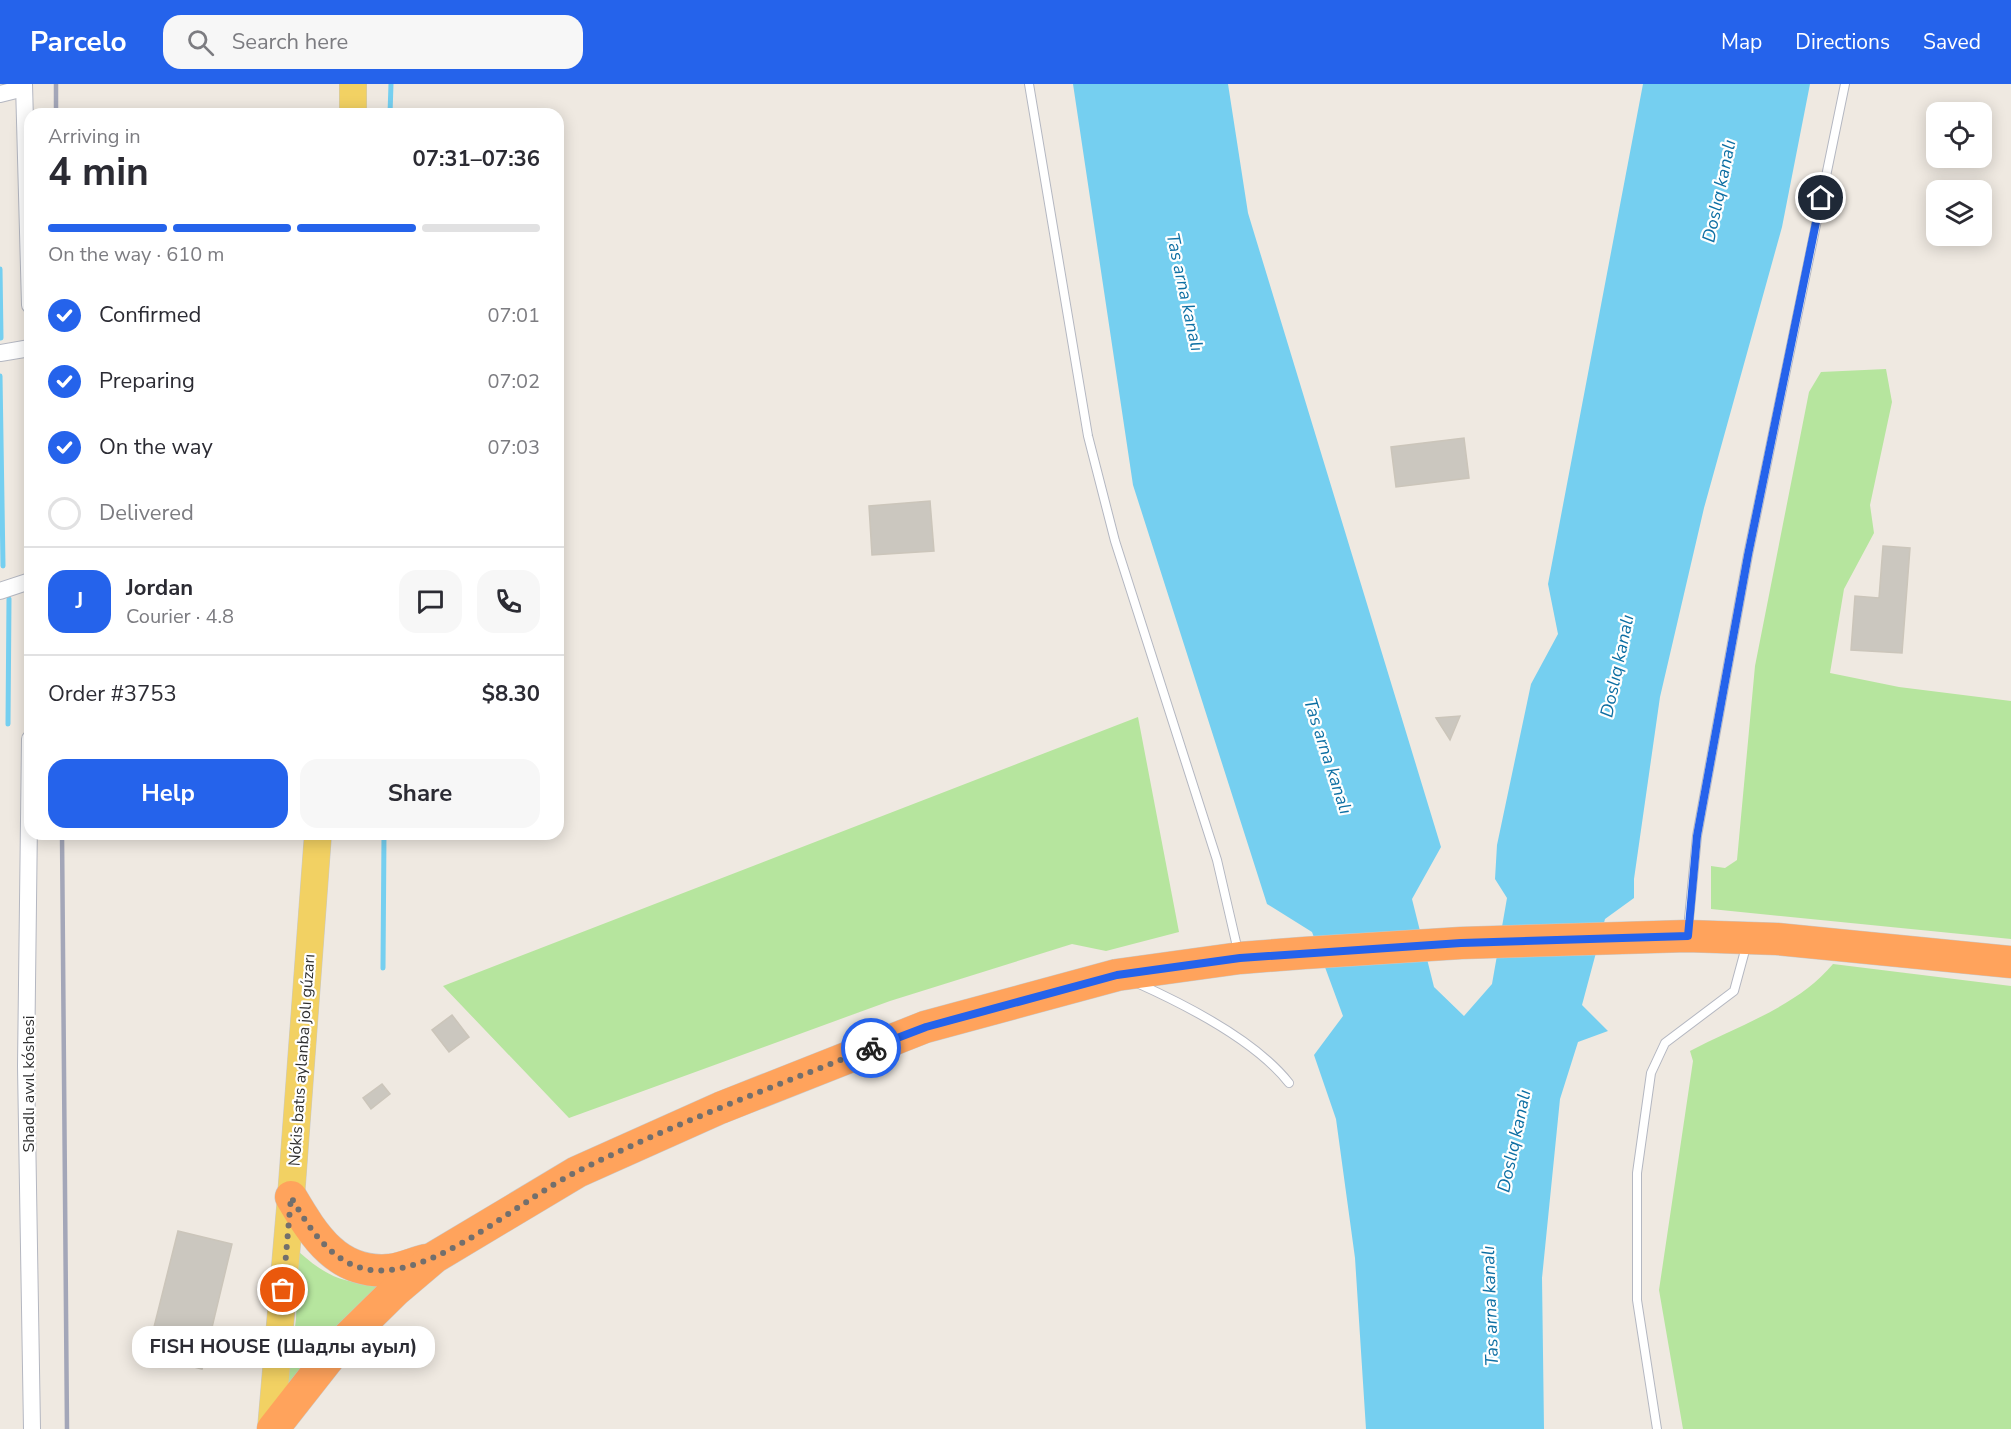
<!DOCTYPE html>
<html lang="en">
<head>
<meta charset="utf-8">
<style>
	:root { --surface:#fff; --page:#f7f7f7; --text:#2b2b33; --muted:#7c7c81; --line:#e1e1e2; --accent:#2563eb }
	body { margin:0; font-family:"Nunito Sans",sans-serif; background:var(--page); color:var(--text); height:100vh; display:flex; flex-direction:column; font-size:22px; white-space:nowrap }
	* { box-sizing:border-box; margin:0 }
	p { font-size:20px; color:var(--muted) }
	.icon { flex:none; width:33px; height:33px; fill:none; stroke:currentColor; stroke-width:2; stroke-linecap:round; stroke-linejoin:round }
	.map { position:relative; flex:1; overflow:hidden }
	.sheet { position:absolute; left:24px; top:24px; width:540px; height:732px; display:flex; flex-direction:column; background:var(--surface); border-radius:18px; box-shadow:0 3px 15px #0003 }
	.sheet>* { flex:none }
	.tools { position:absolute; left:1926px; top:18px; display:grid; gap:12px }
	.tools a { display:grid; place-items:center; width:66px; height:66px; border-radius:12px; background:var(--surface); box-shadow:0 3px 15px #0003; font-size:30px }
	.pin { position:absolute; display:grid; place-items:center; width:51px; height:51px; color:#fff; margin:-26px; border:3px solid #fff; border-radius:50%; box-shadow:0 2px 6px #0007 }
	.courier { position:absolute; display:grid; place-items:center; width:60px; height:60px; margin:-30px; border:4px solid #2563eb; border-radius:50%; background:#fff; color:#222; box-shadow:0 2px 8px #0007 }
	.bubble { position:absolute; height:42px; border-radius:18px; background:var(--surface); box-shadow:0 3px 15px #0003; font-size:20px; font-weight:700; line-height:42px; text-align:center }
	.head em { font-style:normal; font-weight:700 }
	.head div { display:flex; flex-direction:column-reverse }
	.head { display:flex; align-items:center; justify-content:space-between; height:102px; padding:0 24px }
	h1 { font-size:39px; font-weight:700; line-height:45px }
	.bar { display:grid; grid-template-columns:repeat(4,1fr); gap:9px 6px; align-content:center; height:72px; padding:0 24px }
	.bar i { height:8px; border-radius:4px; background:var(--line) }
	.bar .on { background:var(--accent) }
	.bar p { grid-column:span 4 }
	.line { display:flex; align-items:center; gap:15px; padding:0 24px; border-top:2px solid var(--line) }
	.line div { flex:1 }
	.round { display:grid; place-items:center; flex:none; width:63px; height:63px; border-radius:18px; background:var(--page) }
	ol { padding:0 24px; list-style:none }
	li { display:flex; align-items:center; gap:18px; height:66px }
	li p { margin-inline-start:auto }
	li .icon { padding:6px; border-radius:50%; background:var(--accent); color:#fff; stroke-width:4 }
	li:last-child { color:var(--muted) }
	li i { width:33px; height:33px; border:3px solid var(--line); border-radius:50% }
	.primary-button { display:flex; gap:12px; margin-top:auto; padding:12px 24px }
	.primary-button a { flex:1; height:69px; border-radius:18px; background:var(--accent); color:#fff; font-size:24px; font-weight:700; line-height:69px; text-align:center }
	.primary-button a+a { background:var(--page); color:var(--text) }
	header { display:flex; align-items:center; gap:36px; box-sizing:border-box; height:84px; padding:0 30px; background:var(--accent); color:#fff }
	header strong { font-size:28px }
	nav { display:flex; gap:33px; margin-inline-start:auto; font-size:21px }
	.search { width:420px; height:54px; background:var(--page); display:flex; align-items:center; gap:15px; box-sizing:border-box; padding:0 21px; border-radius:18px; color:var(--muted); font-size:22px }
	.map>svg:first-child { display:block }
	.green { fill:#b6e59e }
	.water { fill:#75cff0 }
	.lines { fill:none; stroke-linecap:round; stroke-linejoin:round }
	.stream { stroke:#75cff0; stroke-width:5 }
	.building { fill:#cbc7bf; stroke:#cbc5ba; stroke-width:1.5 }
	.lane-casing { stroke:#b4b7c1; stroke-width:10 }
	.street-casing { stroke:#b4b7c1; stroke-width:18 }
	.primary-casing { stroke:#c9c9c9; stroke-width:28 }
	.highway-casing { stroke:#c9c9c9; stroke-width:33 }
	.lane { stroke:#fff; stroke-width:8 }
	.street { stroke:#fff; stroke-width:16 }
	.primary { stroke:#f2d163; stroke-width:27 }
	.highway { stroke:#ffa35c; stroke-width:32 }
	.rail { stroke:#a3a6b8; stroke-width:4.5 }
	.done { stroke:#726f6d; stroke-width:6; stroke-dasharray:0 10.8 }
	.route { stroke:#2563eb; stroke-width:8 }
	.labels { text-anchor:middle; stroke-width:4.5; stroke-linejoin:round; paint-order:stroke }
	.street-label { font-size:16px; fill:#2e2e2e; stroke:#fff }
	.water-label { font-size:18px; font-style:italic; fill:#0d6fa3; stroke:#fff }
</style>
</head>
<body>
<header>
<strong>Parcelo</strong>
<div class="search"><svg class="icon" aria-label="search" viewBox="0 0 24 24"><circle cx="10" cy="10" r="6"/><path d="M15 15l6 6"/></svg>Search here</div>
<nav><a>Map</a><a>Directions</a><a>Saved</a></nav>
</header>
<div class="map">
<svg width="2011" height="1345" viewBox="0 0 2011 1345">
	<rect width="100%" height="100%" fill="#efe9e1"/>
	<g class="green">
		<path d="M1886,285L1892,318L1870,421L1874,449L1844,505L1830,589L1899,603L2011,617V855L1711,825V782L1725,784L1737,776L1755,582L1809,308L1821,288Z"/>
		<path d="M1138,633L1179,848L1106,867L1072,860L890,917L569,1034L443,902Z"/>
		<path d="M1833,880L2011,902V1345H1683L1659,1206L1693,977L1690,967C1739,941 1797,923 1833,880Z"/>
		<path d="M299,1168C328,1194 347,1201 385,1199L286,1312L296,1235Z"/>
	</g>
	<path class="water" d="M1073,0H1228L1248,129L1441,763L1412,815L1434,903L1464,932L1492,900L1507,814L1495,795L1497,761L1531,600L1558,550L1548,500L1643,0H1810L1782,143L1704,424L1660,613L1634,795V814L1605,835L1582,921L1608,947L1578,958L1560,1015L1542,1194L1544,1345H1366L1355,1174L1336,1035L1314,971L1343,932L1312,848L1267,820L1133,401Z"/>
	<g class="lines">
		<g class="stream">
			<path d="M390,30L391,0"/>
			<path d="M0,185L1,254"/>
			<path d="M0,292L3,482"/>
			<path d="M8,640L9,515"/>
			<path d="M383,884L384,750"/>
		</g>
	</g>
	<g class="building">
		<path d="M1464,354L1469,394L1396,403L1391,363Z"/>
		<path d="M930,417L934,467L872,471L869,422Z"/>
		<path d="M1883,462L1910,464L1902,569L1851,566L1855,512L1879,514Z"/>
		<path d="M1460,632L1450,656L1436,634Z"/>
		<path d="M452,931L469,953L449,968L432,946Z"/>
		<path d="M382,1000L390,1010L371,1025L363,1014Z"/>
		<path d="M178,1147L232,1160L202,1285L147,1271Z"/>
	</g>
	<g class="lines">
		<g class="lane-casing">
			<g id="lane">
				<path d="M1029,0L1088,352L1115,457L1217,776L1238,867"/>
				<path d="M1688,845L1697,752L1748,471L1845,0"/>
				<path d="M1137,899C1186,921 1256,957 1289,999"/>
				<path d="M1657,1345L1637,1216V1089L1651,989L1665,959L1734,907L1747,859"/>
			</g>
		</g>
		<g class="street-casing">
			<g id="street">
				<path d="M24,0L30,221"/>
				<path d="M0,10L24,4"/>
				<path d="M0,269L30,264"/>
				<path d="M0,507L30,497"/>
				<path d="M30,655L26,982L32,1345"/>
			</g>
		</g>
		<g class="primary-casing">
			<g id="primary">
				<path d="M353,30V0"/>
				<path d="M271,1345L291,1113L318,750"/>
			</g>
		</g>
		<g class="highway-casing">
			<g id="highway">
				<path d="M291,1113C314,1152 338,1191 390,1186C401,1185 414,1179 426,1176"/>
				<path d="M273,1345L335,1266L395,1207L435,1173L577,1088L720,1024L925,943L1117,891L1240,874L1304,869L1461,859L1687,852L1777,855L2011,878"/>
			</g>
		</g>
		<use href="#lane" class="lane"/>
		<use href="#street" class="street"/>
		<use href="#primary" class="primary"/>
		<use href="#highway" class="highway"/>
		<g class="rail">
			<path d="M56,0V30"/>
			<path d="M62,750L67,1345"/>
		</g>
	</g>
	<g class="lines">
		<path class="done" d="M283,1206L291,1113C313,1151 340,1192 390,1186C454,1178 520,1116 578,1087C673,1040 773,1003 871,964"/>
		<path class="route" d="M871,964L926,943L1117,891L1240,874L1461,859L1688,852L1697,752L1748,471L1821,114"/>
	</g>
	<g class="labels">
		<g class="street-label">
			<text transform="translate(301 976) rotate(-86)" y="6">Nókis batıs aylanba jolı gúzarı</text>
			<text transform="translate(28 1000) rotate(-90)" y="6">Shadlı awıl kóshesi</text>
		</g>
		<g class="water-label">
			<text transform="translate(1719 107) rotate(-78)" y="6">Doslıq kanalı</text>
			<text transform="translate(1185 208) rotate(78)" y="6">Tas arna kanalı</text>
			<text transform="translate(1617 582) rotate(-78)" y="6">Doslıq kanalı</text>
			<text transform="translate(1328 672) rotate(72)" y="6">Tas arna kanalı</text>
			<text transform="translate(1514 1057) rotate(-78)" y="6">Doslıq kanalı</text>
			<text transform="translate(1490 1222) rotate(-92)" y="6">Tas arna kanalı</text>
		</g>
	</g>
</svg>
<div class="tools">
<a><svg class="icon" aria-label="locate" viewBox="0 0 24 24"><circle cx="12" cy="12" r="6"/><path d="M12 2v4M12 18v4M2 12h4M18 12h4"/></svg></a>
<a><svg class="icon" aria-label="layers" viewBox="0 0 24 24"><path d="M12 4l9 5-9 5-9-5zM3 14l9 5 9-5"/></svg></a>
</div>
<div class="pin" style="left:283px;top:1206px;background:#ea580c"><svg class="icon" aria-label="bag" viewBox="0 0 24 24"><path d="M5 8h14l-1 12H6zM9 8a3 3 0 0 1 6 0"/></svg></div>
<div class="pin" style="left:1821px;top:114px;background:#1f2937"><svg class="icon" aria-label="home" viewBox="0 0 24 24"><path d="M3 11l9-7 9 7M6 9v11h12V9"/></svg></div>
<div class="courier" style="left:871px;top:964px"><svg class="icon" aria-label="bike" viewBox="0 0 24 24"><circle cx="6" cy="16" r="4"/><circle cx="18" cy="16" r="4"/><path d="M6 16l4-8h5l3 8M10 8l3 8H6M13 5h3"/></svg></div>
<div class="bubble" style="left:132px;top:1242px;width:303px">FISH HOUSE (Шадлы ауыл)</div>
<section class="sheet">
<div class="head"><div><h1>4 min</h1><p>Arriving in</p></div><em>07:31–07:36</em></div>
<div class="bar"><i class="on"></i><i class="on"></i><i class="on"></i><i></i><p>On the way · 610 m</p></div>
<ol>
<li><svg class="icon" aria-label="check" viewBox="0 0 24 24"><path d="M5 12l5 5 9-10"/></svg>Confirmed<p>07:01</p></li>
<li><svg class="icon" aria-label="check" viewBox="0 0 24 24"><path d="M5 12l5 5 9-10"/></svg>Preparing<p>07:02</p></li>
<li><svg class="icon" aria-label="check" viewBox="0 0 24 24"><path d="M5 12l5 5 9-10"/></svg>On the way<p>07:03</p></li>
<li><i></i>Delivered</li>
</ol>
<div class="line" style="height:108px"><b class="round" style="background:var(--accent);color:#fff">J</b><div><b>Jordan</b><p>Courier · 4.8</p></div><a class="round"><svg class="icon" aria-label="chat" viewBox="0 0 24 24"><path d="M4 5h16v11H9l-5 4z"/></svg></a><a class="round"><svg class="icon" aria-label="phone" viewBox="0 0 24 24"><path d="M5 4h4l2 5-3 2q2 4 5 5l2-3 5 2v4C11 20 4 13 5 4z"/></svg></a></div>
<div class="line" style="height:78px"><div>Order #3753</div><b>$8.30</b></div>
<div class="primary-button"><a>Help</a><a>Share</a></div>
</section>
</div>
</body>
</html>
